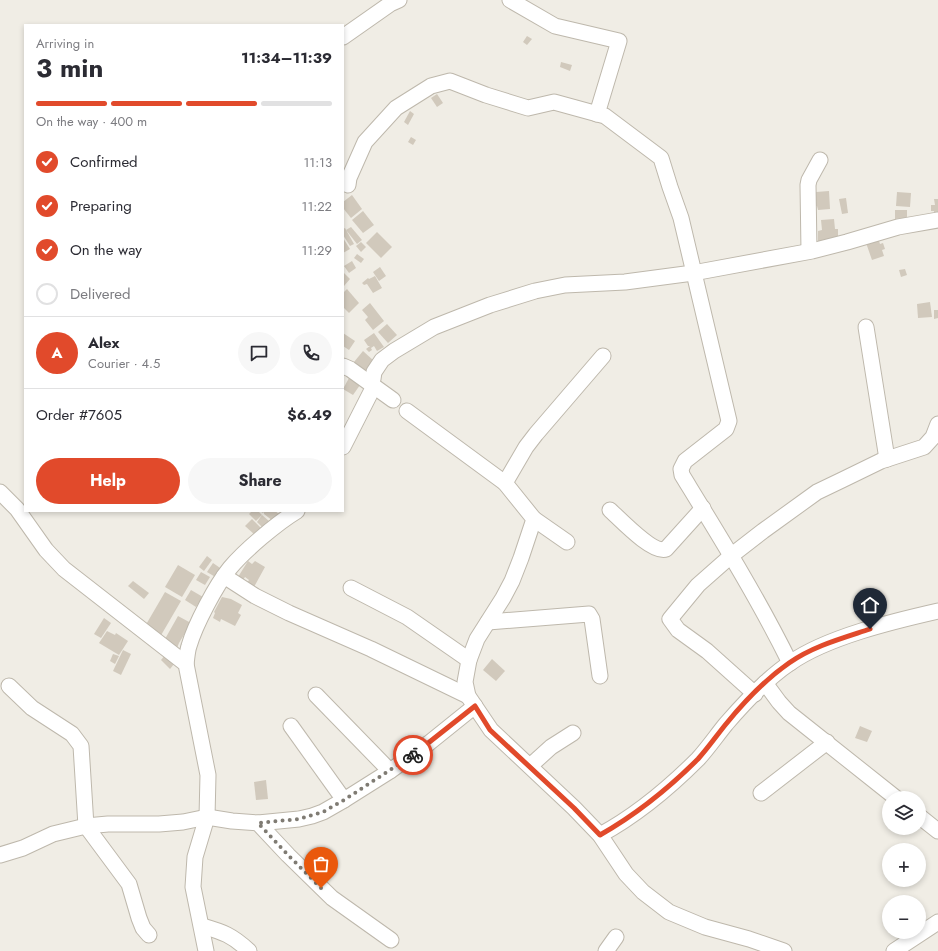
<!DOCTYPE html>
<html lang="en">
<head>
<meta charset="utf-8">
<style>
	:root { --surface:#fff; --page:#f7f7f7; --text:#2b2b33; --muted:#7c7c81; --line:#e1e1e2; --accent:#e14a2b }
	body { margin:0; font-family:Jost,sans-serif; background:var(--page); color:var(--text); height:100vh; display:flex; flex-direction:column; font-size:15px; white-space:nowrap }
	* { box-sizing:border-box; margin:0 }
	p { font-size:13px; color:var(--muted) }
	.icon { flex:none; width:22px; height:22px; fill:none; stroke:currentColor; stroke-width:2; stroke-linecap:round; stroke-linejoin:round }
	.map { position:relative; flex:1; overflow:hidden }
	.side { position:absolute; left:24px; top:24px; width:320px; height:488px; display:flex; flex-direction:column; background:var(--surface); border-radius:0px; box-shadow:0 2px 6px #0003 }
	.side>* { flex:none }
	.tools { position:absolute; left:882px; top:791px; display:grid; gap:8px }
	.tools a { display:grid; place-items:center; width:44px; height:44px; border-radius:50%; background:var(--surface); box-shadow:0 2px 6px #0003; font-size:20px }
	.pin { position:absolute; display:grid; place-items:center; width:34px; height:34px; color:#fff; margin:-41px -17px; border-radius:50% 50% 50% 0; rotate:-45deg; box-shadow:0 0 4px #0007 }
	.pin .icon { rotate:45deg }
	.courier { position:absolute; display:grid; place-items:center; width:40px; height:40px; margin:-20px; border:3px solid #e14a2b; border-radius:50%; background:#fff; color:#222; box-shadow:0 1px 5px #0007 }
	.head em { font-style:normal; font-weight:700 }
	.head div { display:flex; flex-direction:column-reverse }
	.head { display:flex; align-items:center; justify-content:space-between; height:68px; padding:0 12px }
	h1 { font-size:26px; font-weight:700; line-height:30px }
	.bar { display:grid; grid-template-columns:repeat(4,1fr); gap:6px 4px; align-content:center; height:48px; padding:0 12px }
	.bar i { height:5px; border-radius:3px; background:var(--line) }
	.bar .on { background:var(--accent) }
	.bar p { grid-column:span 4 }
	.line { display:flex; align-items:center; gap:10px; padding:0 12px; border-top:1px solid var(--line) }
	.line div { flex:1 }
	.round { display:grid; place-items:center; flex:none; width:42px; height:42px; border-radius:21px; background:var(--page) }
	ol { padding:0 12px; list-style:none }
	li { display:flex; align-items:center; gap:12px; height:44px }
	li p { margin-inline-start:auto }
	li .icon { padding:4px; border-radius:50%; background:var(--accent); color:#fff; stroke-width:4 }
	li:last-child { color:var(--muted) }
	li i { width:22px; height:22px; border:2px solid var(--line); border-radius:50% }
	.button { display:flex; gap:8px; margin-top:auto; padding:8px 12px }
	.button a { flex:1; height:46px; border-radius:24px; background:var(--accent); color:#fff; font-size:16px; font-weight:700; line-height:46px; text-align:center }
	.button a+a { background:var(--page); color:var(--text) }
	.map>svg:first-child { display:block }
	.building { fill:#d1c9bc }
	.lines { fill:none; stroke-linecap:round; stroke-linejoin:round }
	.minor-casing { stroke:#beb8ac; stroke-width:17 }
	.minor { stroke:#fff; stroke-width:15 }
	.done { stroke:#7f7b73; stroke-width:4; stroke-dasharray:0 7.2 }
	.route { stroke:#e14a2b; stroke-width:5 }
</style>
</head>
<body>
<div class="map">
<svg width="938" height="951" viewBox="0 0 938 951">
	<rect width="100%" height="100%" fill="#f0ede5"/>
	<g class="building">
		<path d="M527,36L532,39L527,45L523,42Z"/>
		<path d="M561,62L572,65L570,71L560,67Z"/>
		<path d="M437,94L443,103L437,107L431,98Z"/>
		<path d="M410,111L414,114L408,125L404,122Z"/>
		<path d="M411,137L416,140L413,145L408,142Z"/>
		<path d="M829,191L830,209L818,210L817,206H814L813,197L816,196V192Z"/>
		<path d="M897,192L911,193L910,207L896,206Z"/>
		<path d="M352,195L362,209L351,218L343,208V202Z"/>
		<path d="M846,198L848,213L842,214L839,199Z"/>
		<path d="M934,199H938V214L934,215V211H931V205H935Z"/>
		<path d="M895,210H907V218L895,219Z"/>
		<path d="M363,211L374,225L363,233L352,220Z"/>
		<path d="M834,219L835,229H838V237H836L837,241L818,242V231L822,230L821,220Z"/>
		<path d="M351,227L362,240L357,244L346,230Z"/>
		<path d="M345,228L354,244L350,246L343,235V229Z"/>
		<path d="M377,232L392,247L381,258L366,243Z"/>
		<path d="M877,235L880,244L883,243L885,249L882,250L884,256L872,260L865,240Z"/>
		<path d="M343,238L350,249L343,253Z"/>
		<path d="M361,242L366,247L361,252L356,246Z"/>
		<path d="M357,254L364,259L361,263L354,258Z"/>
		<path d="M352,261L356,268L349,273L344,266Z"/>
		<path d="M380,267L386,276L379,281L373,272Z"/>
		<path d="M905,269L907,275L901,277L899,270Z"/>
		<path d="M343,272L350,279L344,286L343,285Z"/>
		<path d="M375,276L382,288L373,293L367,284L364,285L362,283L368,278L369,279Z"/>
		<path d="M347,289L359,303L349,313L343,307V293Z"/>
		<path d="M930,302L932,317L918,318L917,304Z"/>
		<path d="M370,303L384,321L373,330L365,320L368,317L362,310Z"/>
		<path d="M934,310H938V318L934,319Z"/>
		<path d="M387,324L397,335L388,343L378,332Z"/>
		<path d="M343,333L355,341L349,350L343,346Z"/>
		<path d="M374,333L384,347L377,351L374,346L371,348L372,350L369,352L366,349L370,346H368L364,340Z"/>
		<path d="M363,351L374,361L365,372L354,362Z"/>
		<path d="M349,378L360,385L353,395L343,389Z"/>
		<path d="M252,511H258L262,515L256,521L249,514Z"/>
		<path d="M260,511H275L279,514L273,521L264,514V512L263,513Z"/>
		<path d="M262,515L269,521L263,528L257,522Z"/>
		<path d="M252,519L261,528L255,535L245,526Z"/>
		<path d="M207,556L212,560L204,571L199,567Z"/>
		<path d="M248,561L252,564L255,561L265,567L254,587L247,583L249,580L245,577L243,580L238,577Z"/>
		<path d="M213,563L223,570L217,578L207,572Z"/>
		<path d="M178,565L195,575L182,597L165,587Z"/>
		<path d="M201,572L210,577L205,585L196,580Z"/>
		<path d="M133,581L149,593L144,599L128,586Z"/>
		<path d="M191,590L203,597L196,607L185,600Z"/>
		<path d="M165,592L181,601L160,637L144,628Z"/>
		<path d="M222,597L231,599L242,605L238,613L241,615L235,626L221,619L220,622L213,618L215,613L214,612Z"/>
		<path d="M178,616L191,623L179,643L173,640L179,643L177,648L171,644L172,643L165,639Z"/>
		<path d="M104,618L111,623L101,638L94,634Z"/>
		<path d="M107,631L115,635L116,633L128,641L119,655L99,643Z"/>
		<path d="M123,650L131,654L121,675L113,671Z"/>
		<path d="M113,654L119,656L115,664L110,661Z"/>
		<path d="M165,655L174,664L170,669L161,660Z"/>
		<path d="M492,659L505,671L496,681L483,670Z"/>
		<path d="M860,726L872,731L867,742L855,738Z"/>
		<path d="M266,780L268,799L256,800L254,782Z"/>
	</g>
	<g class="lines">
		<g class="minor-casing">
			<g id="minor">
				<path d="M510,0L555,26L619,41L597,114"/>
				<path d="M343,37L390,4L399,0"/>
				<path d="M348,185L349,178L365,142L396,108L431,86L450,81L486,95L528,108L554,102L605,116L661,158L670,187L681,218L729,421L726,429L685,461L681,469L682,475C720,537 758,598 790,663"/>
				<path d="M809,251L808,185L809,180L820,160"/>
				<path d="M866,327L887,459"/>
				<path d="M343,366L350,369L393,400"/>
				<path d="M373,379L374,372L382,360L394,351L434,327L490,305L535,291L565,285L625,282L693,273L812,251L847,242L898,227L938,220"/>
				<path d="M407,411L505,483L534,519L521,558L512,581L503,598L477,639L469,660L465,682L468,696L491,730L574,808L600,835L626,874L643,892L669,912L705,927L749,939L784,951"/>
				<path d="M343,447L374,386"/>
				<path d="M505,483L526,447L536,434L603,356"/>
				<path d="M0,492L17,509L46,550L64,569L186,664L208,775L207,817L195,857L193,887L206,951"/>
				<path d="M610,510C621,520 653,554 666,549L703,508"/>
				<path d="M534,519L567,542"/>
				<path d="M224,576L255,596L289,613L371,649L468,696"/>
				<path d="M351,588L407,617L469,660"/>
				<path d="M488,622L589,614L592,619L600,676"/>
				<path d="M186,664C187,658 187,652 189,646C195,625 216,585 230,568C244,551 277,523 297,511"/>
				<path d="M765,683L779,702L789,713L896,798"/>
				<path d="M9,686L32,708L72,734L81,746L86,826L129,884L139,918L143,928L149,935"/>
				<path d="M755,694L707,651L678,630L670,619L698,585L732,555L763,531L817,492L842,480L881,461L924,447L933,437L938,424"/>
				<path d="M316,695L390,771"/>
				<path d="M291,726L344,800"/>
				<path d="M530,766L551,747L573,733"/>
				<path d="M761,793L827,742"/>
				<path d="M919,816L938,831"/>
				<path d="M258,823L288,855L332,898L391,940"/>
				<path d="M600,835C637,815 668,789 698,759C708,748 717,735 726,724C745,702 766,679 790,663C827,637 894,621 938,611"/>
				<path d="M0,855L23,848L53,834L86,826L108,824H159L183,822L207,817L232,821L258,823L299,819L312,816L323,812L344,800L390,771L429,743L475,706"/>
				<path d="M202,926C223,932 232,935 249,951"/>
				<path d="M606,951L616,937"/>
				<path d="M894,951L938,922"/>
			</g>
		</g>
		<use href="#minor" class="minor"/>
	</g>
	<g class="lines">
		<path class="done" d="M321,888L288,855L258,823L299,819L323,812L344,800L413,755"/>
		<path class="route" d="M413,755L475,706L490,730L574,808L600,835C637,814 668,789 698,759C708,748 717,735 726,724C744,702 766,679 789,663C813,646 843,638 870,629"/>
	</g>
</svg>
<div class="tools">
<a><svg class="icon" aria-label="layers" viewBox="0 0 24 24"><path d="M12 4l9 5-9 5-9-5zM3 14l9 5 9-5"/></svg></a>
<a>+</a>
<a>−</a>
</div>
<div class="pin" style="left:321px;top:888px;background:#ea580c"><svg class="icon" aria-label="bag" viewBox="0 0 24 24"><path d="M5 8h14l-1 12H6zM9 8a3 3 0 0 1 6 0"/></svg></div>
<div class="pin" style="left:870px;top:629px;background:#1f2937"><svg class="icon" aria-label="home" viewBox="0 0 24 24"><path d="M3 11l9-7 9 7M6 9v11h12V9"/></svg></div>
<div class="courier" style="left:413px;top:755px"><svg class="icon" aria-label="bike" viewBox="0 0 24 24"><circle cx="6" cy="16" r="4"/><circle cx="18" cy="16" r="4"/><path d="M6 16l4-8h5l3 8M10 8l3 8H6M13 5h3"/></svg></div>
<section class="side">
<div class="head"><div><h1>3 min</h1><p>Arriving in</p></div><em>11:34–11:39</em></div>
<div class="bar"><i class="on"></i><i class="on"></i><i class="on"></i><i></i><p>On the way · 400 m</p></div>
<ol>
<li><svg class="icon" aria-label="check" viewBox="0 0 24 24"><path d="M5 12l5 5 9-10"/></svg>Confirmed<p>11:13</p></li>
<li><svg class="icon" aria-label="check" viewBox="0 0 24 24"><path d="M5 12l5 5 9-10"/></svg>Preparing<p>11:22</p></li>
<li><svg class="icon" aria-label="check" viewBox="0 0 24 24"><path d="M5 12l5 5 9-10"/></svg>On the way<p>11:29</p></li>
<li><i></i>Delivered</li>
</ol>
<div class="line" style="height:72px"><b class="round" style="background:var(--accent);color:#fff">A</b><div><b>Alex</b><p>Courier · 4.5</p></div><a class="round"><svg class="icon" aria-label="chat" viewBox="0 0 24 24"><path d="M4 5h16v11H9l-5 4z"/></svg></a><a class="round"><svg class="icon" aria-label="phone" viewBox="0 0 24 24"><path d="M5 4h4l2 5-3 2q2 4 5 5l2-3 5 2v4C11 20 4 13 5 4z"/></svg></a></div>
<div class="line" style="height:52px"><div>Order #7605</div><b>$6.49</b></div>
<div class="button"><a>Help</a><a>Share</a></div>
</section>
</div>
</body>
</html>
